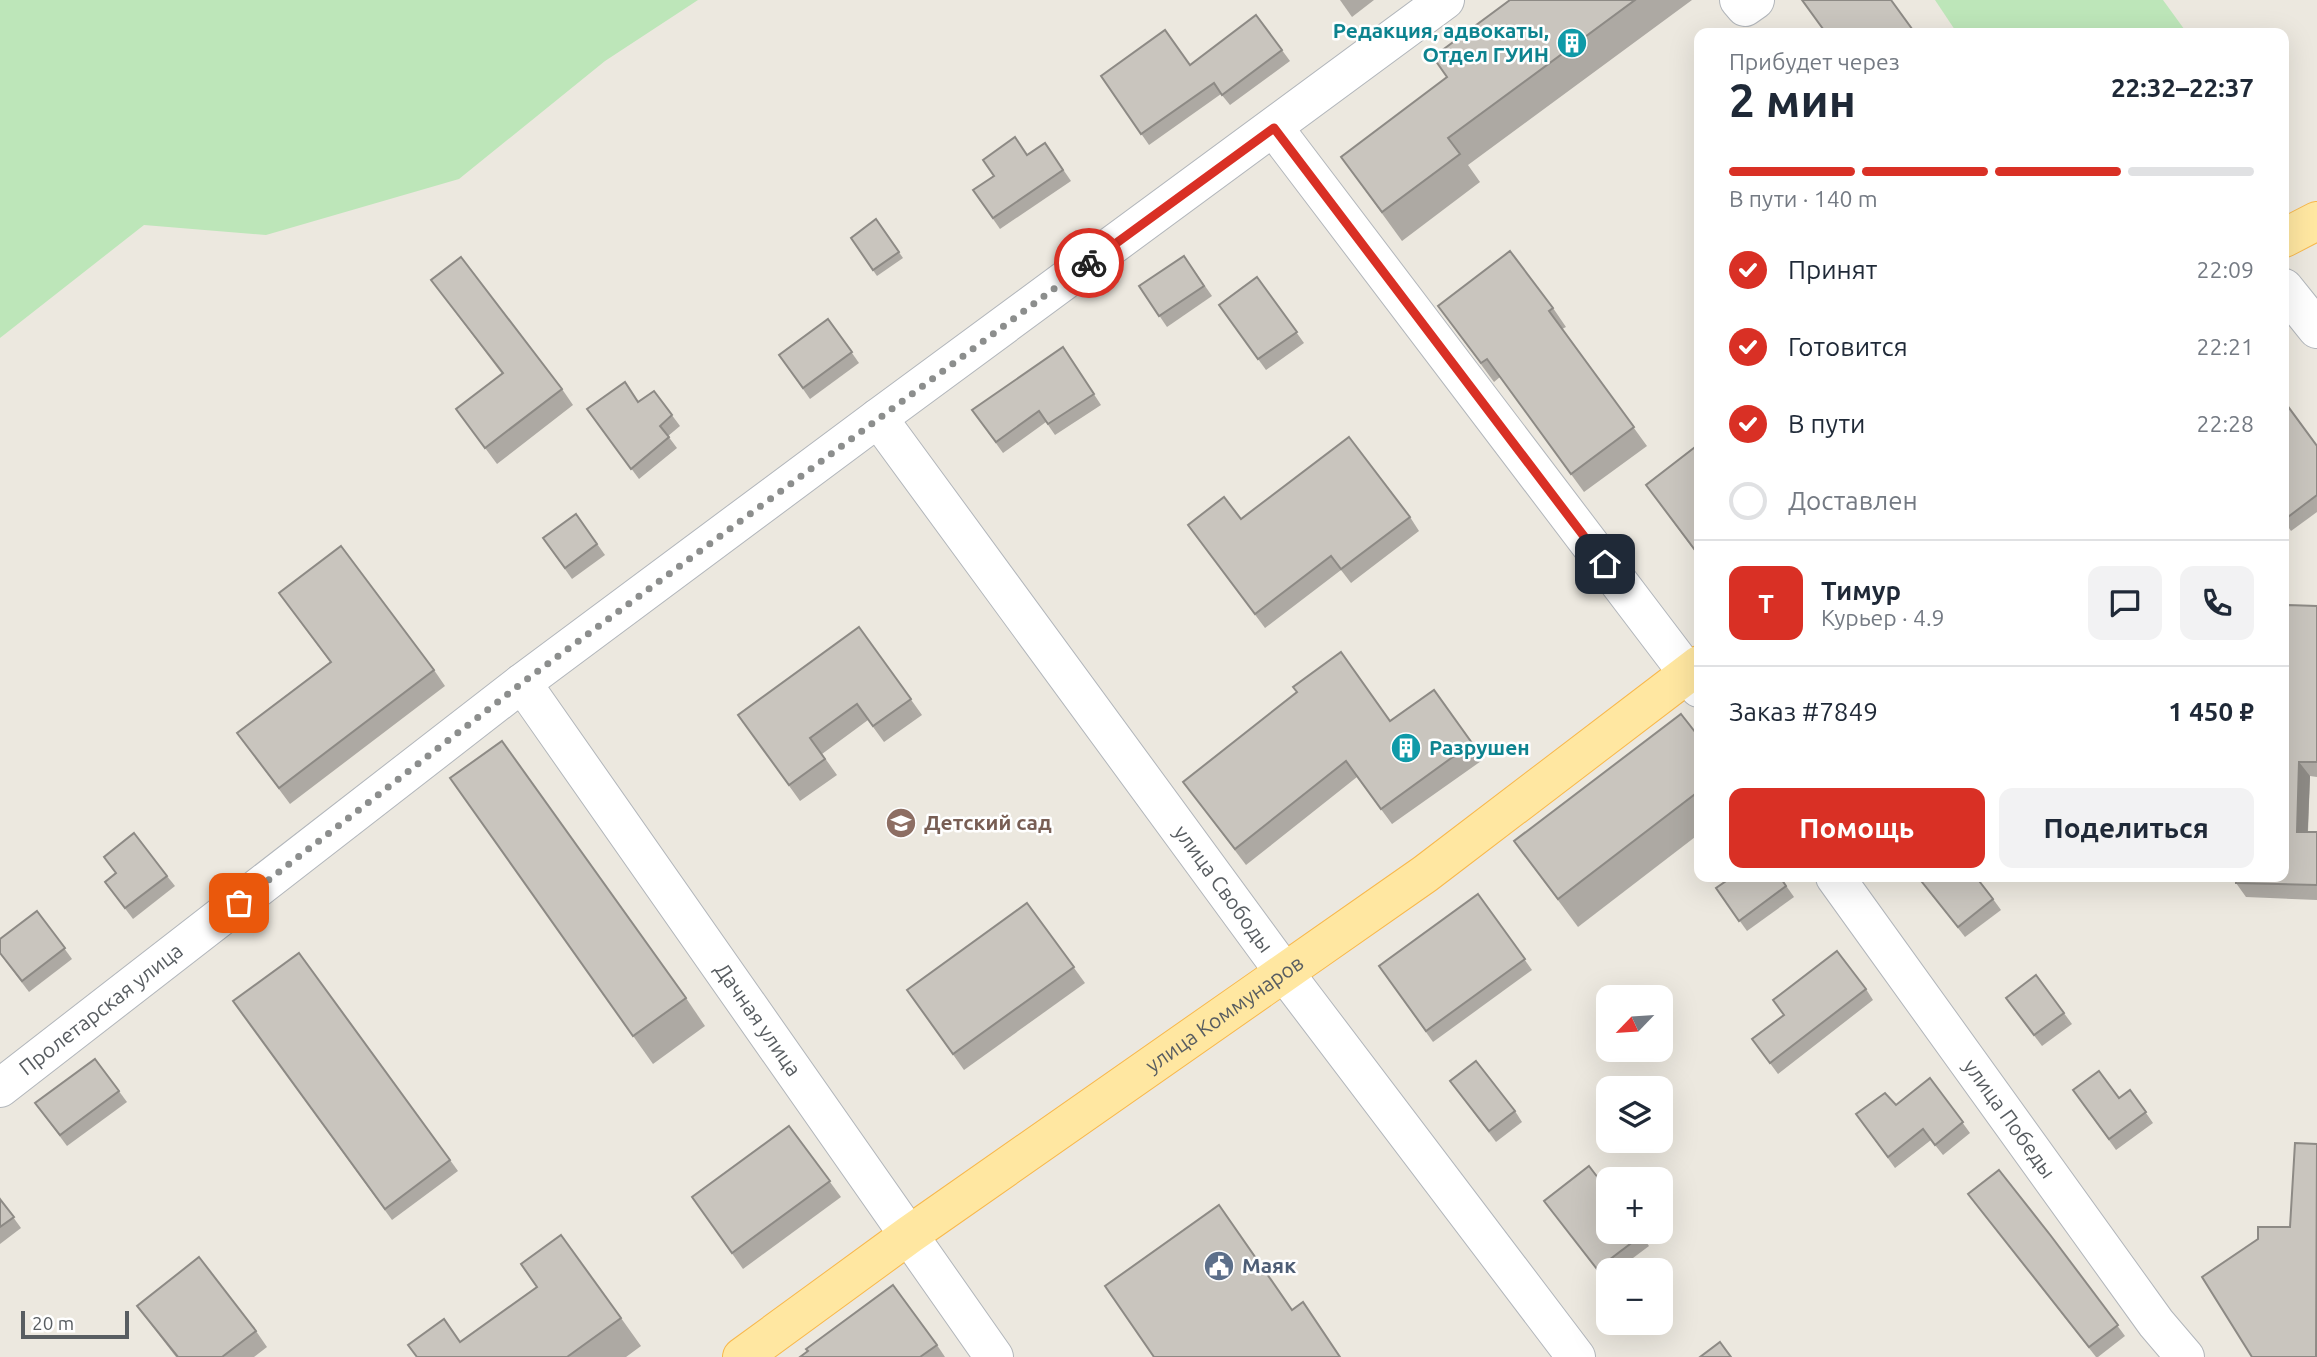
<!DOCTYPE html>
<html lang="ru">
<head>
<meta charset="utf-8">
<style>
	:root { --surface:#fff; --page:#f2f2f3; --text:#1f2937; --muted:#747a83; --line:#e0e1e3; --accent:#d93025 }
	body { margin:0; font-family:Ubuntu,sans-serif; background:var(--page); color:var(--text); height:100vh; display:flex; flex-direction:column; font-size:26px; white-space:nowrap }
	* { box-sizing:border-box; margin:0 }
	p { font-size:23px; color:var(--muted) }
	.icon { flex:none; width:38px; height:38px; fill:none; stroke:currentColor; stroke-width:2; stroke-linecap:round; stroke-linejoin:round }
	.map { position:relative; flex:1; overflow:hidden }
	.sheet { position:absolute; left:1694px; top:28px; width:595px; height:854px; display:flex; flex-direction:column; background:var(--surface); border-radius:14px; box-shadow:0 7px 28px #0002 }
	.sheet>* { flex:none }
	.needle { width:46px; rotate:245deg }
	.tools { position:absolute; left:1596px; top:985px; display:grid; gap:14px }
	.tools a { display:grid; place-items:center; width:77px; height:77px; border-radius:14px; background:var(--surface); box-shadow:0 7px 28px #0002; font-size:35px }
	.scale { position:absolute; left:21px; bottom:18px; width:108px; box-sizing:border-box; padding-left:7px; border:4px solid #585d61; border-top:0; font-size:19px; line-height:24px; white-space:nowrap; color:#585d61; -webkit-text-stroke:5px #fff; paint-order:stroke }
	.pin { position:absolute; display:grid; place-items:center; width:60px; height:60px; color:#fff; margin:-30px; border-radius:14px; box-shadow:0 4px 10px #0006 }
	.courier { position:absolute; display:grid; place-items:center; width:70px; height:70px; margin:-35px; border:5px solid #d93025; border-radius:50%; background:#fff; color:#222; box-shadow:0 2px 9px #0007 }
	.headline em { font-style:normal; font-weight:700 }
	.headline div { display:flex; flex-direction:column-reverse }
	.headline { display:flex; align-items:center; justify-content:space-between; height:119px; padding:0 35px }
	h1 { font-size:46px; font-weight:700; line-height:52px }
	.bar { display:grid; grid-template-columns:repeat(4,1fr); gap:10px 7px; align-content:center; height:84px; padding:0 35px }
	.bar i { height:9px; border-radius:5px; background:var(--line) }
	.bar .on { background:var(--accent) }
	.bar p { grid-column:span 4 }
	.line { display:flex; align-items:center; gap:18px; padding:0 35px; border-top:2px solid var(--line) }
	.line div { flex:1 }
	.round { display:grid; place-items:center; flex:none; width:74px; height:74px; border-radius:14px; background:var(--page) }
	ol { padding:0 35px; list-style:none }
	li { display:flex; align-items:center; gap:21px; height:77px }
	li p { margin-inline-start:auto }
	li .icon { padding:7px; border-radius:50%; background:var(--accent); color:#fff; stroke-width:4 }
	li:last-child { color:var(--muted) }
	li i { width:38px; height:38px; border:4px solid var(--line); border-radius:50% }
	.button { display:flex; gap:14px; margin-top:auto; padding:14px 35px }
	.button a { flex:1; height:80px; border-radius:14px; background:var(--accent); color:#fff; font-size:28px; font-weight:700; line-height:80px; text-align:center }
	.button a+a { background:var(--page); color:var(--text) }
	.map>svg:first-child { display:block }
	.green { fill:#bde6b9 }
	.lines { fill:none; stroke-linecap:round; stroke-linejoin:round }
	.minor-casing { stroke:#b2b6bb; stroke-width:40 }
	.major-casing { stroke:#f8b84c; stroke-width:40 }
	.minor { stroke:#fff; stroke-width:38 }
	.major { stroke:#ffe7a1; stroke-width:38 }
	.wall { fill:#ada9a3 }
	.shaded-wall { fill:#8d8a85 }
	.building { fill:#c9c5be; stroke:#8d8a85; stroke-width:2 }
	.done { stroke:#8c8e8d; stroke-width:7; stroke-dasharray:0 12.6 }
	.route { stroke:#d93025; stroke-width:9 }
	.labels { text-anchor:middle; stroke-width:5; stroke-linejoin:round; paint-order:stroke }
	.culture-label { font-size:21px; font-weight:bold; fill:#0d838f; stroke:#fff; text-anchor:end }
	.education-label { font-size:21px; font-weight:bold; fill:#785e54; stroke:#fff; text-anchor:start }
	.street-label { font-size:21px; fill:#585d61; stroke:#fff }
	.service-label { font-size:21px; font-weight:bold; fill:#4e5e75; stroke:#fff; text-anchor:start }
</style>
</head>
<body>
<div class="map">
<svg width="2317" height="1357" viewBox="0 0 2317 1357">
	<rect width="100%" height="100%" fill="#ece8df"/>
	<g class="green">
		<path d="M0,0H698L605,61L459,179L266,235L144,225L0,338Z"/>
		<path d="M1935,0H2163L2187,33H1957Z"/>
	</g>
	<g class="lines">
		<g class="minor-casing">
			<g id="minor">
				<path d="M1739,0L1745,7L1755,0"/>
				<path d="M1274,128L1699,688"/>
				<path d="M2284,288L2317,329"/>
				<path id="s1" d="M878,418L1284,972L1576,1357"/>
				<path id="s2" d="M522,683L994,1357"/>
				<path id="s3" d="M1835,877L2156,1323L2185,1357"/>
				<path id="s4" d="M0,1088L522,683L878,418L1445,0"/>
			</g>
		</g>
		<g class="major-casing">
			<g id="major">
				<path d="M2284,238L2317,221"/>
				<path id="s5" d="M742,1357L909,1235L1425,874L1699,665"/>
			</g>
		</g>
		<use href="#minor" class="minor"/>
		<use href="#major" class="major"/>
	</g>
	<g class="wall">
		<path d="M1340,0H1374L1352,17Z"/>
		<path d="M1510,0H1692L1468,165L1480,182L1402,241L1341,157L1447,77L1433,57Z"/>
		<path d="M1256,15L1290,61L1230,105L1221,94L1149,145L1101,76L1190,65Z"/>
		<path d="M1045,143L1071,181L1000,229L973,190Z"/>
		<path d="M876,219L903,258L877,276L851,238Z"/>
		<path d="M1184,256L1212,296L1167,327L1139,286Z"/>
		<path d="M1257,277L1304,343L1266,370L1219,305Z"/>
		<path d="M431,280L562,389L573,405L497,464L456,409L502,374Z"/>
		<path d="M1438,306L1553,308L1566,327L1562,329L1647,446L1584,492L1500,377L1494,382Z"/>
		<path d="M828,319L859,363L810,399L779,355Z"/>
		<path d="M1063,347L1101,405L1055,435L1046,422L1003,453L972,410Z"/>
		<path d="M654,391L680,426L668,436L677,448L639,479L587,409L639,402Z"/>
		<path d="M2284,401L2317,446V512L2291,531L2284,521Z"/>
		<path d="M1699,444V557L1646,485Z"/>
		<path d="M576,514L605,555L572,579L543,538Z"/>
		<path d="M1410,517L1419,531L1351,583L1341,570L1265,628L1188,525L1241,519Z"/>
		<path d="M279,593L434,670L445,686L290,804L237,733L330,662Z"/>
		<path d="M2317,606V777L2310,776L2308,832H2317V900L2246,897L2236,883Z"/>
		<path d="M859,627L922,715L884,742L868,720L822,754L837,775L800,801L738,715Z"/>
		<path d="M1434,690L1484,759L1392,824L1357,777L1246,865L1183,782L1390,721Z"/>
		<path d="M1699,737V834L1578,927L1514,841Z"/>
		<path d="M450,778L686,998L705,1026L653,1064Z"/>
		<path d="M167,876L175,886L133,919L105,882Z"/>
		<path d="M1780,877L1794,897L1747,931L1716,888Z"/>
		<path d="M1918,877L1993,899L2001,910L1965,937Z"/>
		<path d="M1478,894L1532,970L1433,1042L1379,966Z"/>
		<path d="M1027,903L1085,983L964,1070L907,990Z"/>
		<path d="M37,911L72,959L29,992L0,954V939Z"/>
		<path d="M299,953L458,1171L392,1220L233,1001Z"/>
		<path d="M2036,975L2072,1024L2042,1046L2006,998Z"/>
		<path d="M1866,989L1873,1000L1778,1074L1752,1039L1784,1015L1773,1000Z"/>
		<path d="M95,1059L127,1102L67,1146L35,1103Z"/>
		<path d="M1930,1078L1970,1133L1943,1155L1931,1140L1895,1168L1856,1114L1896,1105Z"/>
		<path d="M1450,1081L1515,1111L1522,1122L1496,1142Z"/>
		<path d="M2073,1090L2119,1098L2130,1090L2153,1123L2116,1150Z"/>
		<path d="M789,1126L841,1197L743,1269L692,1197Z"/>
		<path d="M1968,1194L2051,1236L2125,1336L2098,1357H2096Z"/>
		<path d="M0,1199L21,1228L0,1244Z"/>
		<path d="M1544,1201L1639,1232L1649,1246L1617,1270H1608V1278L1605,1280Z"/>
		<path d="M537,1287L621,1318L641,1346L626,1357H416L460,1342Z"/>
		<path d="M137,1306L256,1331L267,1347L254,1357H176Z"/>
		<path d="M937,1345L945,1357H800Z"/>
	</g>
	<path class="shaded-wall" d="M2299,762L2310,776L2307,847L2297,832Z"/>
	<g class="building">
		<path d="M1510,0H1635L1448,138L1460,154L1382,212L1341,157L1447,77L1433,57Z"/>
		<path d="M1802,0H1891L1915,33H1826Z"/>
		<path d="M1256,15L1282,50L1222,95L1214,83L1141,134L1101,76L1165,30L1190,65Z"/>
		<path d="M1015,137L1027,155L1045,143L1063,170L993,218L973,190L994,176L983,160Z"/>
		<path d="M876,219L899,252L873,270L851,238Z"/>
		<path d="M1510,251L1553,308L1549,311L1634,427L1571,474L1487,359L1481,363L1438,306Z"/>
		<path d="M1184,256L1204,286L1159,316L1139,286Z"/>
		<path d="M461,257L562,389L485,448L456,409L503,373L431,280Z"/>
		<path d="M1257,277L1297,332L1258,359L1219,305Z"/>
		<path d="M828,319L852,352L803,388L779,355Z"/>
		<path d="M1063,347L1094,394L1048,424L1039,411L996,442L972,410Z"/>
		<path d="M625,382L638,402L654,391L672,415L660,426L669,437L631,469L587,409Z"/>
		<path d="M2284,401L2317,446V495L2284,520Z"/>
		<path d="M1349,437L1410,517L1341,569L1331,556L1255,614L1188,525L1224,497L1241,519Z"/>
		<path d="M1699,444V553L1698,554L1646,485Z"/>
		<path d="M576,514L597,544L565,568L543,538Z"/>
		<path d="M341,546L434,670L279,788L237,733L331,662L279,593Z"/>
		<path d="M2288,605L2317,606V762H2299L2297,832H2317V885L2236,883V877H2284V711H2286Z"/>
		<path d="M859,627L911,699L873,726L857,704L810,738L825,759L789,785L738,715Z"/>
		<path d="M1341,652L1390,721L1434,690L1472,743L1381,809L1346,761L1235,849L1183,782L1297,692L1293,687Z"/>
		<path d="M1681,714L1699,737V791L1558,899L1514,841Z"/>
		<path d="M502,741L686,998L633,1036L450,778Z"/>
		<path d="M134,833L167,876L125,908L105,882L116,873L104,857Z"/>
		<path d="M1732,877H1780L1786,886L1739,921L1716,888Z"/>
		<path d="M1918,877H1976L1993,899L1958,927Z"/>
		<path d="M1478,894L1525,959L1426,1031L1379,966Z"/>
		<path d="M1027,903L1074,967L953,1054L907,990Z"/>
		<path d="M37,911L65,948L22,981L0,953V939Z"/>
		<path d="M1837,951L1866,989L1770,1063L1752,1039L1784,1015L1773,1000Z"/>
		<path d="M299,953L450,1160L385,1209L233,1001Z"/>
		<path d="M2036,975L2064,1013L2034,1035L2006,998Z"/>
		<path d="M95,1059L119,1091L60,1135L35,1103Z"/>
		<path d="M1476,1061L1515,1111L1489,1131L1450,1081Z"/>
		<path d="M2099,1071L2119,1098L2130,1090L2146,1112L2109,1139L2073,1090Z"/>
		<path d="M1930,1078L1963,1122L1935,1145L1923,1129L1888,1157L1856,1114L1885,1093L1896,1105Z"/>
		<path d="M789,1126L830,1181L732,1253L692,1197Z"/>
		<path d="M2295,1143L2317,1144L2316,1357H2252L2202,1277L2258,1239V1227H2290Z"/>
		<path d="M1589,1166L1608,1191V1232H1639L1642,1235L1597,1269L1544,1201Z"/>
		<path d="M1999,1170L2051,1236L2118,1325L2089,1347L1968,1194Z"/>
		<path d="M0,1199L14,1217L0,1227Z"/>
		<path d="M1219,1205L1292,1310L1303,1302L1340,1357H1154L1105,1286Z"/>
		<path d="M561,1235L621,1318L567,1357H417L408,1345L444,1319L460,1342L537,1287L521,1264Z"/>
		<path d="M199,1257L256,1331L222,1357H178L137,1306Z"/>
		<path d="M893,1285L937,1345L920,1357H800L808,1351L806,1349Z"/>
		<path d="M1720,1342L1731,1357H1700Z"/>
	</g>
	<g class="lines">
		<path class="done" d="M239,903L522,683L1089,263"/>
		<path class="route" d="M1089,263L1274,128L1605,564"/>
	</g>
	<defs>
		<g id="building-disc" transform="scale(1.575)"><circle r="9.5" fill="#0f9aa8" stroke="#fff"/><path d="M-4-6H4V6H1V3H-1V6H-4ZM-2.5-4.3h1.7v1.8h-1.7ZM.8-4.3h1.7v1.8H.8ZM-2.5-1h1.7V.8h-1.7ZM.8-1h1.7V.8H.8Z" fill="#fff"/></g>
		<g id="school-disc" transform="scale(1.575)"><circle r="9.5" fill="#8d6e63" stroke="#fff"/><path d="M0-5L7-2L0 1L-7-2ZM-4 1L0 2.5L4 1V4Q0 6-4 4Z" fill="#fff"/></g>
		<g id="civic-disc" transform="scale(1.575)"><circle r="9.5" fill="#5c6f8a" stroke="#fff"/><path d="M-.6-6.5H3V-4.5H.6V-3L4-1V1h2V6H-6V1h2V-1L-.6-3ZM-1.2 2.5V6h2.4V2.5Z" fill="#fff"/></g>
	</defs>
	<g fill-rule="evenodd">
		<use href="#building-disc" x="1572" y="43"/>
		<use href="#building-disc" x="1406" y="748"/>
		<use href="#school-disc" x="901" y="823"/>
		<use href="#civic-disc" x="1219" y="1266"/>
	</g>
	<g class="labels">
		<g class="culture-label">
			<text x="1549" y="38">Редакция, адвокаты,<tspan x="1549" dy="24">Отдел ГУИН</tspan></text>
			<text x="1429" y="755" text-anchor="start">Разрушен</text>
		</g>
		<g class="education-label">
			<text x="924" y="830">Детский сад</text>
		</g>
		<g class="street-label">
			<text dy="7" stroke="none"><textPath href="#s1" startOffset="584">улица Свободы</textPath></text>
			<text dy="7" stroke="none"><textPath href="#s4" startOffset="128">Пролетарская улица</textPath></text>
			<text dy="7" stroke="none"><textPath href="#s5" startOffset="592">улица Коммунаров</textPath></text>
			<text dy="7" stroke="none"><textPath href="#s2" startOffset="411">Дачная улица</textPath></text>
			<text dy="7" stroke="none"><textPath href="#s3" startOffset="298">улица Победы</textPath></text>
		</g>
		<g class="service-label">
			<text x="1242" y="1273">Маяк</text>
		</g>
	</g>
</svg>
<div class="tools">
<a><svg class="needle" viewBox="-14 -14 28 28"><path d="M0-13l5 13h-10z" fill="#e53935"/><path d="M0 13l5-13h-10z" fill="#747a83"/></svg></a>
<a><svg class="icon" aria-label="layers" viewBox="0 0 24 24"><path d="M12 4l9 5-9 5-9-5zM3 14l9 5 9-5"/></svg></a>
<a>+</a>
<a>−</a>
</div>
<div class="scale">20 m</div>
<div class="pin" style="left:239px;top:903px;background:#ea580c"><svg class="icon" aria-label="bag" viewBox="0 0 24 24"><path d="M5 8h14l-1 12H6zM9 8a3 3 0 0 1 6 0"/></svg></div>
<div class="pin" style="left:1605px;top:564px;background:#1f2937"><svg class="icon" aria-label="home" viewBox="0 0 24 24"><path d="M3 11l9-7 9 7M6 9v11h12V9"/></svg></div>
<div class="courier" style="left:1089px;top:263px"><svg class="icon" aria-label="bike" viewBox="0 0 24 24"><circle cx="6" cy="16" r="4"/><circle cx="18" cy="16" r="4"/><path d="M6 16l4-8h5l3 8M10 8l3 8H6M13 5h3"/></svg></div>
<section class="sheet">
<div class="headline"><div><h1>2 мин</h1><p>Прибудет через</p></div><em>22:32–22:37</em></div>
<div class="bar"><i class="on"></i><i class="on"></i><i class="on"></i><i></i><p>В пути · 140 m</p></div>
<ol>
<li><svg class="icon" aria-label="check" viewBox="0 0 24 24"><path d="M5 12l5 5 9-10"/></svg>Принят<p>22:09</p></li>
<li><svg class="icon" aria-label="check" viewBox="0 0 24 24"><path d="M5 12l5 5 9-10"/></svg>Готовится<p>22:21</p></li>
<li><svg class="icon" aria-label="check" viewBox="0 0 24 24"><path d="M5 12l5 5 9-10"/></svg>В пути<p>22:28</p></li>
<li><i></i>Доставлен</li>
</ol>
<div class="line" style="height:126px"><b class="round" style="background:var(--accent);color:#fff">Т</b><div><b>Тимур</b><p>Курьер · 4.9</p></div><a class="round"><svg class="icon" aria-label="chat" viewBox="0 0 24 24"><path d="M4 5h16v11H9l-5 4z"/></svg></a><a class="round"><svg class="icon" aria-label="phone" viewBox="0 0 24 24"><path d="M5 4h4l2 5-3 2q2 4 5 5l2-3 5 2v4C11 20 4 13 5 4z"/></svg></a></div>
<div class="line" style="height:91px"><div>Заказ #7849</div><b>1 450 ₽</b></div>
<div class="button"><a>Помощь</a><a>Поделиться</a></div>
</section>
</div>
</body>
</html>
